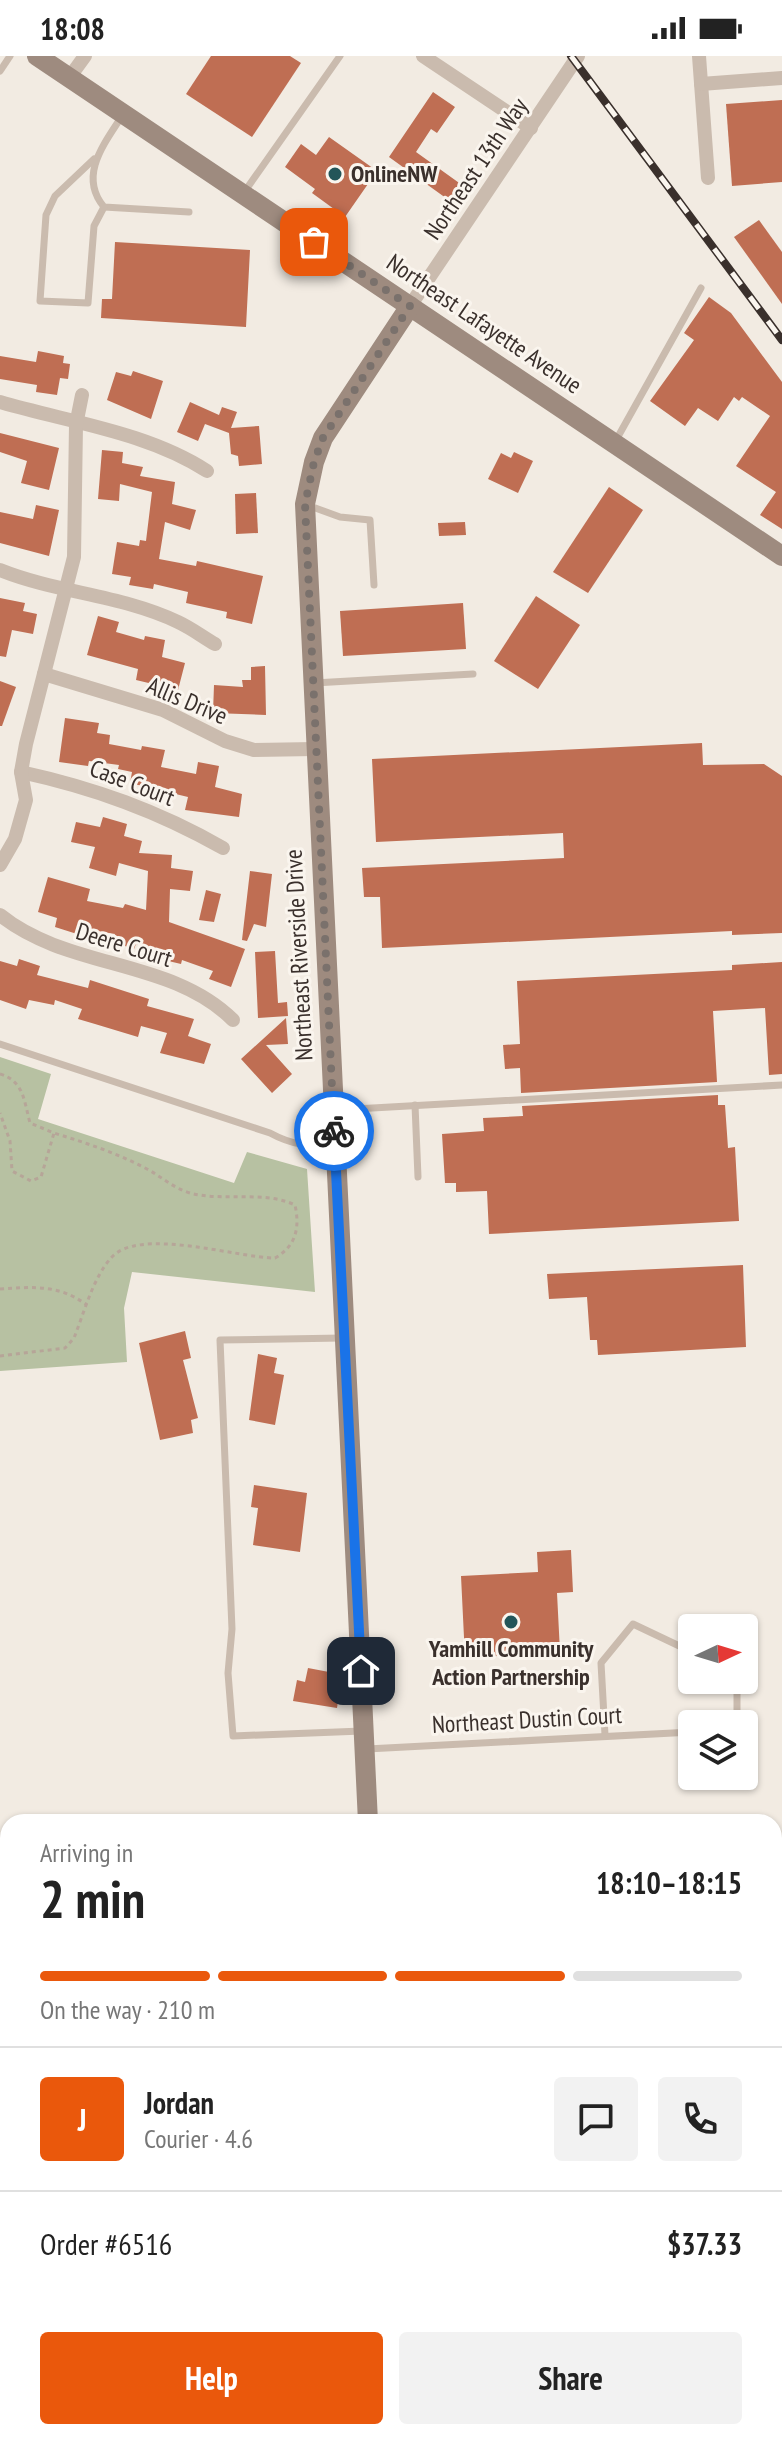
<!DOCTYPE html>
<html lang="en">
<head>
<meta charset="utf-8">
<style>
	:root { --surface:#fff; --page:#f2f2f2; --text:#222; --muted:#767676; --line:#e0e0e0; --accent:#ea580c }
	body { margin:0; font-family:"PT Sans Narrow",sans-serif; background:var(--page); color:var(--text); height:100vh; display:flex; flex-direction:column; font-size:30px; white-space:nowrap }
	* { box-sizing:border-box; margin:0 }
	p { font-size:26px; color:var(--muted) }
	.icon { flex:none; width:44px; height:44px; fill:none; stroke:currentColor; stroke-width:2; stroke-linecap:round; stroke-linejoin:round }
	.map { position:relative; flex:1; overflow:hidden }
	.panel { position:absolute; left:0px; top:1758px; width:782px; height:626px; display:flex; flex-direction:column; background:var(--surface); border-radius:24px 24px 0 0; box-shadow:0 2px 6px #0004 }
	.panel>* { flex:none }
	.needle { width:52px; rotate:86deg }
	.tools { position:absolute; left:678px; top:1558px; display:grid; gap:16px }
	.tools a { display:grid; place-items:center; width:80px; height:80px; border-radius:8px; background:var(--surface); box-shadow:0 2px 6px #0004; font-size:40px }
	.pin { position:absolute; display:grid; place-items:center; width:68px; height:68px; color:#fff; margin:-34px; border-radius:16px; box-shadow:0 4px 12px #0006 }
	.courier { position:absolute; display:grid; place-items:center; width:80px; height:80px; margin:-40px; border:6px solid #1a73e8; border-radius:50%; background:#fff; color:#222; box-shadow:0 2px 10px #0007 }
	.overview em { font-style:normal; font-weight:700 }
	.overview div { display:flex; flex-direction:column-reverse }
	.overview { display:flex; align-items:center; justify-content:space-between; height:136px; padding:0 40px }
	h1 { font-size:52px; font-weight:700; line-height:60px }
	.bar { display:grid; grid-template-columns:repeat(4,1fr); gap:12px 8px; align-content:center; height:96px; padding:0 40px }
	.bar i { height:10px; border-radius:6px; background:var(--line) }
	.bar .active { background:var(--accent) }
	.bar p { grid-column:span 4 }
	.line { display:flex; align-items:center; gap:20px; padding:0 40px; border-top:2px solid var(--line) }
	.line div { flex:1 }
	.round { display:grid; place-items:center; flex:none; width:84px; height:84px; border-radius:8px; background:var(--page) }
	.button { display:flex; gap:16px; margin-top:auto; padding:16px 40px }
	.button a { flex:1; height:92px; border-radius:8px; background:var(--accent); color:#fff; font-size:32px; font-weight:700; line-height:92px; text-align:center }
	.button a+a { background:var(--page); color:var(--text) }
	.status { display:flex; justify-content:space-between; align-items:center; height:56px; padding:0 40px; background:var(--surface); direction:ltr }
	.status svg { height:22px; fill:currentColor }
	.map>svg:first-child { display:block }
	.green { fill:#b7c1a2 }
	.building { fill:#bf6e53 }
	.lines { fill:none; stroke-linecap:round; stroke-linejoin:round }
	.path { stroke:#b6a598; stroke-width:3; stroke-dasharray:4 4; stroke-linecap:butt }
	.lane { stroke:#cabbae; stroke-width:7 }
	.street { stroke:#cabbae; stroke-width:14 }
	.secondary { stroke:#9e8b7f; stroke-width:20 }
	.rail-casing { stroke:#3a302c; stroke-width:8 }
	.rail { stroke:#faf5ee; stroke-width:5; stroke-dasharray:15; stroke-linecap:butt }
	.done { stroke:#7a716c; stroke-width:8; stroke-dasharray:0 14.4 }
	.route { stroke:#1a73e8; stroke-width:10 }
	.poi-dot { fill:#235559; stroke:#faf5ee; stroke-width:3 }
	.labels { text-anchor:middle; stroke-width:6; stroke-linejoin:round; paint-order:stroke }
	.street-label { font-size:24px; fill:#3a302c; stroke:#faf5ee }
	.poi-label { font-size:24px; font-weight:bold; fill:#3a302c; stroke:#faf5ee; text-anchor:start }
</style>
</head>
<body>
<div class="status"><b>18:08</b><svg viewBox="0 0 49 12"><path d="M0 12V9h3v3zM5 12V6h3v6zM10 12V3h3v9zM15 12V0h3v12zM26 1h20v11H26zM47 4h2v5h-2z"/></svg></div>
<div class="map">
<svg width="782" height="2383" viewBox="0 0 782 2383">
	<rect width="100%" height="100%" fill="#f2ebe2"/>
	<g class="green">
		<path d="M0,1001L51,1018L38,1063L234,1127L247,1096L307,1113L315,1236L132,1216L124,1252L127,1306L0,1315Z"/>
		<path d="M0,2080H8V2376H445L446,2383H0Z"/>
	</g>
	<g class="building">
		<path d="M211,0H290L301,7L252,81L186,38Z"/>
		<path d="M433,36L455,51L437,77L431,73L416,96L462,129L450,145L389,101Z"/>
		<path d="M782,44V126L732,130L726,48Z"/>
		<path d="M329,81L377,115L345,161L312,137L315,133L285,111L301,88L316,99Z"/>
		<path d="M759,164L782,196V248L734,181Z"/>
		<path d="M115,186L250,194L246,271L101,262L102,243H112Z"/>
		<path d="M709,241L731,257L782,326V473L760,459L776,436L736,410L770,360L742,341L739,345L734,341L718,365L698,352L685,370L650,345L694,284L684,277Z"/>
		<path d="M38,295L64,300L63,307L70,308L68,323L60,322L57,339L36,336L37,329L0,323V300L36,306Z"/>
		<path d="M133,315L163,325L151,363L107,344L116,316L131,320Z"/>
		<path d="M190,346L219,359L222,351L237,356L231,372L259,370L262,408L239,410L238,400L231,398L229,377L205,368L198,385L177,376Z"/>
		<path d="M0,377L59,392L49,434L21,427L27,405L0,396Z"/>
		<path d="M102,394L123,396L122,407L143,411L140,420L175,426L172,448L196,454L190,474L165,466L159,503L196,510L197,505L263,520L252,568L226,562L227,556L186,547L188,536L154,528L153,533L129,529L131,521L112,518L117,486L139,490L140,484L146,485L152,436L120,428L119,445L98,443Z"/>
		<path d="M514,396L533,405L518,437L488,423L501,397L511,402Z"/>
		<path d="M609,431L643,454L588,537L553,516Z"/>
		<path d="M256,437L258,477L236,478L235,438Z"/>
		<path d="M36,449L59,454L49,500L0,487V456L33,463Z"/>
		<path d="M465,466L466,479L439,480L438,467Z"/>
		<path d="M536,540L580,569L538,633L494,605Z"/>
		<path d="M0,542L25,547L23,555L37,558L33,578L12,574L6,601L0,600Z"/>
		<path d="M463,547L466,593L343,600L340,555Z"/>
		<path d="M98,560L119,566L116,576L144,584L145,580L165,584L162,601L185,607L178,634L136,624L138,613L87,599Z"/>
		<path d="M265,610L266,659L213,657L214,629L243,631L242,624H251V611Z"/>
		<path d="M0,625L16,631L2,670H0Z"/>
		<path d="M65,662L99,667L97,677L110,679L109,688L141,694L142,690L165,694L161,711L196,718L198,706L219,710L215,731L242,738L239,761L185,754L188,741L130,727L132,716L118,713L119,709L89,705L88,710L59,706Z"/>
		<path d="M702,687L703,709L764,708L782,720V877L732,879V875L382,892L380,841H364L362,812L564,802L563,777L376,786L372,703Z"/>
		<path d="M103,761L127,768L124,780L142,785L139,797L172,799L171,812L193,815L190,835L170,833L169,866L245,893L231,931L209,923L213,915L182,904L181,908L160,903L161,897L136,888L134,893L113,886L115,878L79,872L77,878L55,871L57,862L38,856L48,821L90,833L87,845L123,852L125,848L146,854L148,815L119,807L116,820L89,812L95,791L71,786L76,766L100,771Z"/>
		<path d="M250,815L272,818L266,871L254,868L247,885L242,884Z"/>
		<path d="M206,834L221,838L214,866L199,864Z"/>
		<path d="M275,895L278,947L287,946L288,960L258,962L255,896Z"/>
		<path d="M19,903L40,910L37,919L88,932L90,924L149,943L147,950L194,963L188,980L211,988L204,1008L160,997L167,977L141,970L138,981L95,968L78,963L82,953L55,944L54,949L29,944L26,953L0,944V905L17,910Z"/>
		<path d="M782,906V1018L769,1019L765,952L713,955L717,1026L521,1037L520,1012L505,1013L503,989L520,988L517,925L732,914V909Z"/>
		<path d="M286,962L288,988L266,989L292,1018L272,1037L241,1003Z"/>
		<path d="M718,1039V1049H725L728,1092L735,1091L739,1165L489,1178L487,1135L456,1136V1127H445L442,1078L484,1075L483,1062L523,1060L522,1050Z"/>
		<path d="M743,1209L746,1291L598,1299L597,1284H590L587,1241L549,1243L547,1218Z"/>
		<path d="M185,1275L191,1302L183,1304L198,1362L191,1364L193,1377L160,1384L139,1287Z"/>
		<path d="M258,1298L277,1302L274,1317L284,1319L275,1369L249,1364Z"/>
		<path d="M254,1429L307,1437L300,1496L253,1489L258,1452L251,1451Z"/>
		<path d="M571,1494L573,1536L557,1537L560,1596L465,1602L461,1520L538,1516L537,1496Z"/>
		<path d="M308,1612L329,1616L327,1630L340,1632L337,1652L293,1645L297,1624L305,1626Z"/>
	</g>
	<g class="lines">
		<g class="path">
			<path d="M0,1018C24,1025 24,1045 30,1067L54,1077L41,1121L31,1125L12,1115L10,1085L0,1057"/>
			<path d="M0,1233C34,1231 58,1228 87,1249"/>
			<path d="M0,1300L65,1292L74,1282C84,1257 93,1222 111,1202C138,1170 238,1202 275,1202C296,1190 300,1172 295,1149C263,1134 224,1146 190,1137C173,1132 162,1121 147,1113C117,1097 86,1087 54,1077"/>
			<path d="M0,2075H8"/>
		</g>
		<g class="lane">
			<path d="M0,15L10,0"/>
			<path d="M122,60C104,88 78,120 104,151L189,156"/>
			<path d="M94,103L55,140L46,159L40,245L88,247L94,170L104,151"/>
			<path d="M245,135L340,0"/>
			<path d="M615,386L701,232"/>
			<path d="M307,449L340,461L370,464L374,529"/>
			<path d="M314,627L473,618"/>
			<path d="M0,988L270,1077C292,1089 307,1090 332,1089"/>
			<path d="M415,1049L418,1121"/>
			<path d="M337,1054L782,1029"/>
			<path d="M342,1282L220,1284L232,1573L228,1617L233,1680L362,1675"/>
			<path d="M731,1624L737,1631V1660L731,1668"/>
			<path d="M605,1679L601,1607L633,1568L692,1596"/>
			<path d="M367,1693L692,1676"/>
			<path d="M0,1872L8,1881"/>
			<path d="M531,2376L532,2383"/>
			<path d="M702,2376V2383"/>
		</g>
		<g class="street">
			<path d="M423,0L531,72"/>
			<path d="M699,0L708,122"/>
			<path d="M69,22L85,0"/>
			<path d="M701,28L782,22"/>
			<path d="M410,250L578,0"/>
			<path d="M0,346C68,366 147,376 207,415"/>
			<path d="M0,514C57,537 122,539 178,566C191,572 203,581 215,588"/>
			<path d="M44,618L163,654L225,685L254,694L315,693"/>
			<path d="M21,716C94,732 158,755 223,792"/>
			<path d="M0,809L15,783L26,744L21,716L26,688L74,501L76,369L82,339"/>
			<path d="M0,859C68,914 171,902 233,964"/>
			<path d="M0,2047H8"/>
		</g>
		<g class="secondary">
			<path d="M37,0L782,500"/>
			<path d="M368,1766L305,448L314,406L323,382L410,250"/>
			<path d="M457,2376L458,2383"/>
		</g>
		<g class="rail-casing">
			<path id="rail" d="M571,0L782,284"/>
		</g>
		<use href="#rail" class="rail"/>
	</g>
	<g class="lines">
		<path class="done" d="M314,186L410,250L323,382L314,406L305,448L334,1075"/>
		<path class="route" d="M334,1075L361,1615"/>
	</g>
	<g class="poi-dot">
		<circle cx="335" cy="118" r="8"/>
		<circle cx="511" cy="1566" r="8"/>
	</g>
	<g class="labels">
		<g class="street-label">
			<text transform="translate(476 113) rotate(-56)" y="8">Northeast 13th Way</text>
			<text transform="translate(484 268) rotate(34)" y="8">Northeast Lafayette Avenue</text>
			<text transform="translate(187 645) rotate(23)" y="8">Allis Drive</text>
			<text transform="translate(132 727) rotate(21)" y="8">Case Court</text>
			<text transform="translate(124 889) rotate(17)" y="8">Deere Court</text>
			<text transform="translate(299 899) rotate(-93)" y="8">Northeast Riverside Drive</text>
			<text transform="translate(527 1664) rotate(-3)" y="8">Northeast Dustin Court</text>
		</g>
		<g class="poi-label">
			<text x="351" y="126">OnlineNW</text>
			<text x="511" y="1601" text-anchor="middle">Yamhill Community<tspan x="511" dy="28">Action Partnership</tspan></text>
		</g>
	</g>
</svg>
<div class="tools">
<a><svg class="needle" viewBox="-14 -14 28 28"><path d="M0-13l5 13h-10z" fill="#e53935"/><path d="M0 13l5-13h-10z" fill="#767676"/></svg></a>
<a><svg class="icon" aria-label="layers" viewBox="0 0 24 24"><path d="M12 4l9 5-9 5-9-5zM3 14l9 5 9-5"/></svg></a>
</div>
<div class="pin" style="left:314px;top:186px;background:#ea580c"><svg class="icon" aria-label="bag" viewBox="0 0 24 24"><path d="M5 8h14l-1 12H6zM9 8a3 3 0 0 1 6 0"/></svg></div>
<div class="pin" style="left:361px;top:1615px;background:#1f2937"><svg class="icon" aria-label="home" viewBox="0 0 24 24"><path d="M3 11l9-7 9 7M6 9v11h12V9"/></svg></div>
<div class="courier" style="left:334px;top:1075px"><svg class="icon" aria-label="bike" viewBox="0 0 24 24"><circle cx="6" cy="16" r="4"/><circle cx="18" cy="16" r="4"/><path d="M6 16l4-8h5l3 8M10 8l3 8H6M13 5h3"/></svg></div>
<section class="panel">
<div class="overview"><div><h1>2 min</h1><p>Arriving in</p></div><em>18:10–18:15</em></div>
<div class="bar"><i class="active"></i><i class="active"></i><i class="active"></i><i></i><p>On the way · 210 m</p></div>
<div class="line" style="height:144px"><b class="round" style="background:var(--accent);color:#fff">J</b><div><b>Jordan</b><p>Courier · 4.6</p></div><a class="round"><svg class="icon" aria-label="chat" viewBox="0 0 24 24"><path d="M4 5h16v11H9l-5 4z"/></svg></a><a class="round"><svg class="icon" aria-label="phone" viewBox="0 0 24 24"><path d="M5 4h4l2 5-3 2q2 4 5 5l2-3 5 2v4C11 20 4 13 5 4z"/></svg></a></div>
<div class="line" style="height:104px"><div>Order #6516</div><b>$37.33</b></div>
<div class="button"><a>Help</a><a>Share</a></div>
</section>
</div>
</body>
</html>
